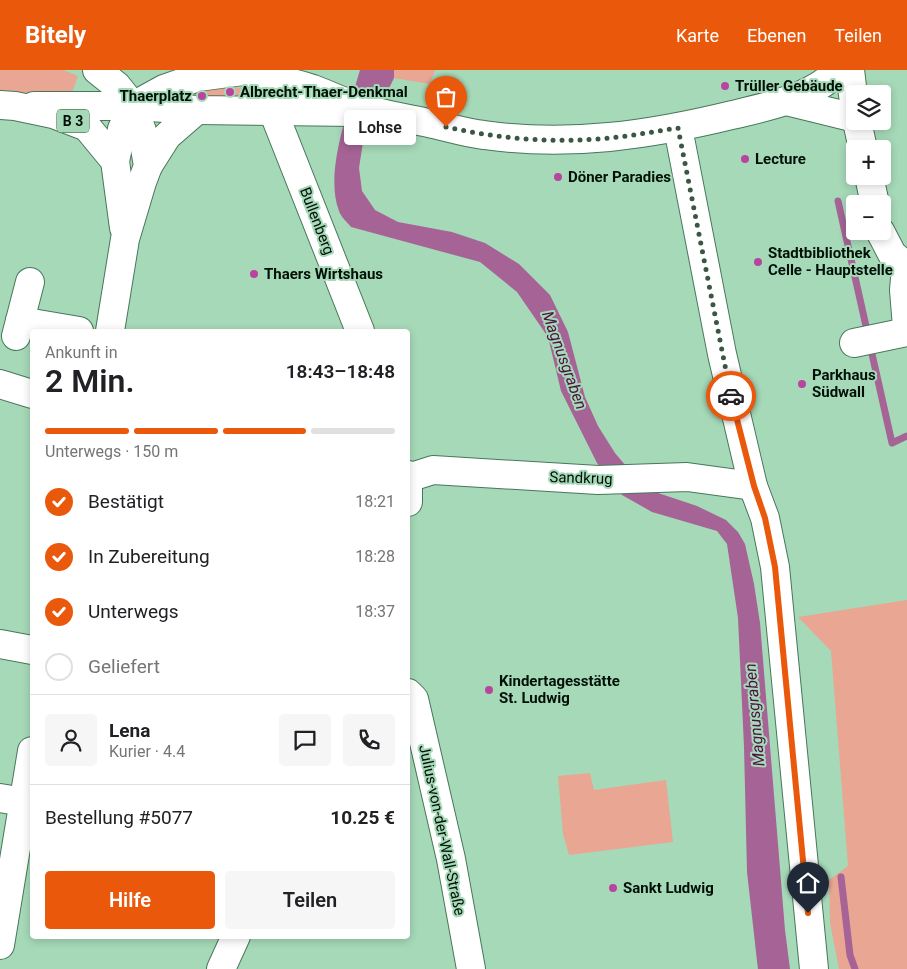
<!DOCTYPE html>
<html lang="de">
<head>
<meta charset="utf-8">
<style>
	:root { --surface:#fff; --page:#f6f6f6; --text:#202124; --muted:#757577; --line:#e0e0e0; --accent:#ea580c }
	body { margin:0; font-family:Roboto,sans-serif; background:var(--page); color:var(--text); height:100vh; display:flex; flex-direction:column; font-size:19px; white-space:nowrap }
	* { box-sizing:border-box; margin:0 }
	p { font-size:16px; color:var(--muted) }
	.icon { flex:none; width:28px; height:28px; fill:none; stroke:currentColor; stroke-width:2; stroke-linecap:round; stroke-linejoin:round }
	.map { position:relative; flex:1; overflow:hidden }
	.side { position:absolute; left:30px; top:259px; width:380px; height:610px; display:flex; flex-direction:column; background:var(--surface); border-radius:5px; box-shadow:0 2px 8px #0003 }
	.side>* { flex:none }
	.controls { position:absolute; left:846px; top:15px; display:grid; gap:10px }
	.controls a { display:grid; place-items:center; width:45px; height:45px; border-radius:5px; background:var(--surface); box-shadow:0 2px 8px #0003; font-size:25px }
	.pin { position:absolute; display:grid; place-items:center; width:42px; height:42px; color:#fff; margin:-51px -21px; border-radius:50% 50% 50% 0; rotate:-45deg; box-shadow:0 0 5px #0007 }
	.pin .icon { rotate:45deg }
	.courier { position:absolute; display:grid; place-items:center; width:50px; height:50px; margin:-25px; border:4px solid #ea580c; border-radius:50%; background:#fff; color:#222; box-shadow:0 1px 6px #0007 }
	.bubble { position:absolute; height:35px; border-radius:5px; background:var(--surface); box-shadow:0 2px 8px #0003; font-size:16px; font-weight:600; line-height:35px; text-align:center }
	.headline em { font-style:normal; font-weight:600 }
	.headline div { display:flex; flex-direction:column-reverse }
	.headline { display:flex; align-items:center; justify-content:space-between; height:85px; padding:0 15px }
	h1 { font-size:32px; font-weight:600; line-height:38px }
	.bar { display:grid; grid-template-columns:repeat(4,1fr); gap:8px 5px; align-content:center; height:60px; padding:0 15px }
	.bar i { height:6px; border-radius:4px; background:var(--line) }
	.bar .selected { background:var(--accent) }
	.bar p { grid-column:span 4 }
	.line { display:flex; align-items:center; gap:12px; padding:0 15px; border-top:1px solid var(--line) }
	.line div { flex:1 }
	.round { display:grid; place-items:center; flex:none; width:52px; height:52px; border-radius:5px; background:var(--page) }
	ol { padding:0 15px; list-style:none }
	li { display:flex; align-items:center; gap:15px; height:55px }
	li p { margin-inline-start:auto }
	li .icon { padding:5px; border-radius:50%; background:var(--accent); color:#fff; stroke-width:4 }
	li:last-child { color:var(--muted) }
	li i { width:28px; height:28px; border:2px solid var(--line); border-radius:50% }
	.primary-button { display:flex; gap:10px; margin-top:auto; padding:10px 15px }
	.primary-button a { flex:1; height:58px; border-radius:5px; background:var(--accent); color:#fff; font-size:20px; font-weight:600; line-height:58px; text-align:center }
	.primary-button a+a { background:var(--page); color:var(--text) }
	header { display:flex; align-items:center; gap:30px; box-sizing:border-box; height:70px; padding:0 25px; background:var(--accent); color:#fff }
	header strong { font-size:24px }
	nav { display:flex; gap:28px; margin-inline-start:auto; font-size:18px }
	.map>svg:first-child { display:block }
	.green { fill:#e9a693 }
	.water { fill:#a66396 }
	.lines { fill:none; stroke-linecap:round; stroke-linejoin:round }
	.stream { stroke:#a66396; stroke-width:7 }
	.minor-casing { stroke:#48775a; stroke-width:30 }
	.major-casing { stroke:#48775a; stroke-width:30 }
	.minor { stroke:#fff; stroke-width:28 }
	.major { stroke:#fff; stroke-width:28 }
	.done { stroke:#3a5644; stroke-width:5; stroke-dasharray:0 9 }
	.route { stroke:#ea580c; stroke-width:6 }
	.poi-dot { fill:#b745a0; stroke:#a6d9b8; stroke-width:2 }
	.labels { text-anchor:middle; stroke-width:4; stroke-linejoin:round; paint-order:stroke }
	.shield { fill:#a6d9b8; stroke:#324c3b; stroke-width:1 }
	.shield-label { font-size:14px; font-weight:bold; fill:#001006 }
	.poi-label { font-size:15px; font-weight:bold; fill:#001006; stroke:#a6d9b8; text-anchor:start }
	.street-label { font-size:15px; fill:#001006; stroke:#a6d9b8 }
	.water-label { font-size:16px; font-style:italic; fill:#4e0f42; stroke:#a6d9b8 }
</style>
</head>
<body>
<header>
<strong>Bitely</strong>
<nav><a>Karte</a><a>Ebenen</a><a>Teilen</a></nav>
</header>
<div class="map">
<svg width="907" height="899" viewBox="0 0 907 899">
	<rect width="100%" height="100%" fill="#a6d9b8"/>
	<g class="green">
		<path d="M0,0H63L78,6L71,25L0,22Z"/>
		<path d="M394,0H435L430,14L394,8Z"/>
		<path d="M226,16C238,18 261,19 264,33L177,25Z"/>
		<path d="M907,530V899H839L830,853L829,810L848,796L831,581L798,547Z"/>
		<path d="M590,703L594,720L666,710L673,772L569,785L563,764L558,706Z"/>
	</g>
	<path class="water" d="M360,0H394V8L363,72L359,98L362,121L375,140L398,152L452,162L485,173L519,194L550,225L568,262L585,327L598,356L615,383L626,396L658,423L697,436L726,450L738,462L745,474L754,514L760,553L785,860L790,899H758L757,891L747,802L744,677L738,548L727,474L717,461L652,442L622,425L597,393L561,321L548,267L517,222L480,192L351,157C347,152 341,147 339,141C324,102 349,39 360,0Z"/>
	<g class="lines">
		<g class="stream">
			<path d="M838,131L868,265"/>
			<path d="M870,275L892,373L907,366"/>
			<path d="M841,807L850,885L855,899"/>
		</g>
		<g class="minor-casing">
			<g id="minor">
				<path d="M239,0C264,7 289,11 313,19C332,26 353,37 373,41C391,46 410,49 429,53C447,57 466,63 484,65C569,77 650,65 732,45C766,37 815,27 838,0"/>
				<path d="M850,0L855,41"/>
				<path d="M786,31L855,48"/>
				<path d="M34,36H133L197,40L356,42"/>
				<path d="M273,41L360,261"/>
				<path d="M857,51L863,79"/>
				<path d="M678,58L722,284L753,416L765,448L775,497L814,899"/>
				<path d="M115,91L122,59L133,36L164,19L198,7L243,1"/>
				<path d="M148,96L167,66L197,40"/>
				<path d="M869,106L875,134"/>
				<path d="M880,161L892,184L907,197"/>
				<path d="M906,197L904,220L907,257"/>
				<path d="M20,251L79,261"/>
				<path d="M16,266L30,212"/>
				<path d="M854,273L907,262"/>
				<path d="M0,314L32,324"/>
				<path d="M408,405V432"/>
				<path d="M408,408L433,400L598,410L687,407L753,416"/>
				<path d="M0,574L32,580"/>
				<path d="M408,623L414,629L451,789L471,899"/>
				<path d="M0,728L24,732"/>
				<path d="M221,899L236,866"/>
			</g>
		</g>
		<g class="major-casing">
			<g id="major">
				<path d="M97,0L117,16L133,36L142,61L148,96L142,112L125,169L110,261"/>
				<path d="M0,35L15,36L53,44L87,57L115,91L124,158"/>
				<path d="M0,875L32,681"/>
			</g>
		</g>
		<use href="#minor" class="minor"/>
		<use href="#major" class="major"/>
	</g>
	<g class="lines">
		<path class="done" d="M446,57C496,68 547,73 598,69C625,67 651,62 678,58L731,326"/>
		<path class="route" d="M731,326L754,416L765,448L775,497L808,843"/>
	</g>
	<g class="poi-dot">
		<circle cx="725" cy="16" r="5"/>
		<circle cx="230" cy="22" r="5"/>
		<circle cx="202" cy="26" r="5"/>
		<circle cx="745" cy="89" r="5"/>
		<circle cx="558" cy="107" r="5"/>
		<circle cx="758" cy="192" r="5"/>
		<circle cx="254" cy="204" r="5"/>
		<circle cx="802" cy="314" r="5"/>
		<circle cx="489" cy="620" r="5"/>
		<circle cx="613" cy="818" r="5"/>
	</g>
	<g class="labels">
		<rect class="shield" x="57" y="39.5" width="32" height="23" rx="4"/>
		<g class="shield-label">
			<text x="73" y="56">B 3</text>
		</g>
		<g class="poi-label">
			<text x="735" y="21">Trüller Gebäude</text>
			<text x="240" y="27">Albrecht-Thaer-Denkmal</text>
			<text x="192" y="31" text-anchor="end">Thaerplatz</text>
			<text x="755" y="94">Lecture</text>
			<text x="568" y="112">Döner Paradies</text>
			<text x="768" y="188">Stadtbibliothek<tspan x="768" dy="17">Celle - Hauptstelle</tspan></text>
			<text x="264" y="209">Thaers Wirtshaus</text>
			<text x="812" y="310">Parkhaus<tspan x="812" dy="17">Südwall</tspan></text>
			<text x="499" y="616">Kindertagesstätte<tspan x="499" dy="17">St. Ludwig</tspan></text>
			<text x="623" y="823">Sankt Ludwig</text>
		</g>
		<g class="street-label">
			<text transform="translate(317 151) rotate(69)" y="5">Bullenberg</text>
			<text transform="translate(581 408) rotate(2)" y="5">Sandkrug</text>
			<text transform="translate(442 760) rotate(78)" y="5">Julius-von-der-Wall-Straße</text>
		</g>
		<g class="water-label">
			<text transform="translate(565 290) rotate(70)" y="6">Magnusgraben</text>
			<text transform="translate(754 645) rotate(-95)" y="6">Magnusgraben</text>
		</g>
	</g>
</svg>
<div class="controls">
<a><svg class="icon" aria-label="layers" viewBox="0 0 24 24"><path d="M12 4l9 5-9 5-9-5zM3 14l9 5 9-5"/></svg></a>
<a>+</a>
<a>−</a>
</div>
<div class="pin" style="left:446px;top:57px;background:#ea580c"><svg class="icon" aria-label="bag" viewBox="0 0 24 24"><path d="M5 8h14l-1 12H6zM9 8a3 3 0 0 1 6 0"/></svg></div>
<div class="pin" style="left:808px;top:843px;background:#1f2937"><svg class="icon" aria-label="home" viewBox="0 0 24 24"><path d="M3 11l9-7 9 7M6 9v11h12V9"/></svg></div>
<div class="courier" style="left:731px;top:326px"><svg class="icon" aria-label="car" viewBox="0 0 24 24"><path d="M5 17H2v-5l4-1 3-4h7l3 4 3 1v5h-3M9 17h6M6 11h13"/><circle cx="7" cy="17" r="2"/><circle cx="17" cy="17" r="2"/></svg></div>
<div class="bubble" style="left:344px;top:40px;width:72px">Lohse</div>
<section class="side">
<div class="headline"><div><h1>2 Min.</h1><p>Ankunft in</p></div><em>18:43–18:48</em></div>
<div class="bar"><i class="selected"></i><i class="selected"></i><i class="selected"></i><i></i><p>Unterwegs · 150 m</p></div>
<ol>
<li><svg class="icon" aria-label="check" viewBox="0 0 24 24"><path d="M5 12l5 5 9-10"/></svg>Bestätigt<p>18:21</p></li>
<li><svg class="icon" aria-label="check" viewBox="0 0 24 24"><path d="M5 12l5 5 9-10"/></svg>In Zubereitung<p>18:28</p></li>
<li><svg class="icon" aria-label="check" viewBox="0 0 24 24"><path d="M5 12l5 5 9-10"/></svg>Unterwegs<p>18:37</p></li>
<li><i></i>Geliefert</li>
</ol>
<div class="line" style="height:90px"><a class="round"><svg class="icon" aria-label="person" viewBox="0 0 24 24"><circle cx="12" cy="8" r="4"/><path d="M4 21q1-7 8-7t8 7"/></svg></a><div><b>Lena</b><p>Kurier · 4.4</p></div><a class="round"><svg class="icon" aria-label="chat" viewBox="0 0 24 24"><path d="M4 5h16v11H9l-5 4z"/></svg></a><a class="round"><svg class="icon" aria-label="phone" viewBox="0 0 24 24"><path d="M5 4h4l2 5-3 2q2 4 5 5l2-3 5 2v4C11 20 4 13 5 4z"/></svg></a></div>
<div class="line" style="height:65px"><div>Bestellung #5077</div><b>10.25 €</b></div>
<div class="primary-button"><a>Hilfe</a><a>Teilen</a></div>
</section>
</div>
</body>
</html>
